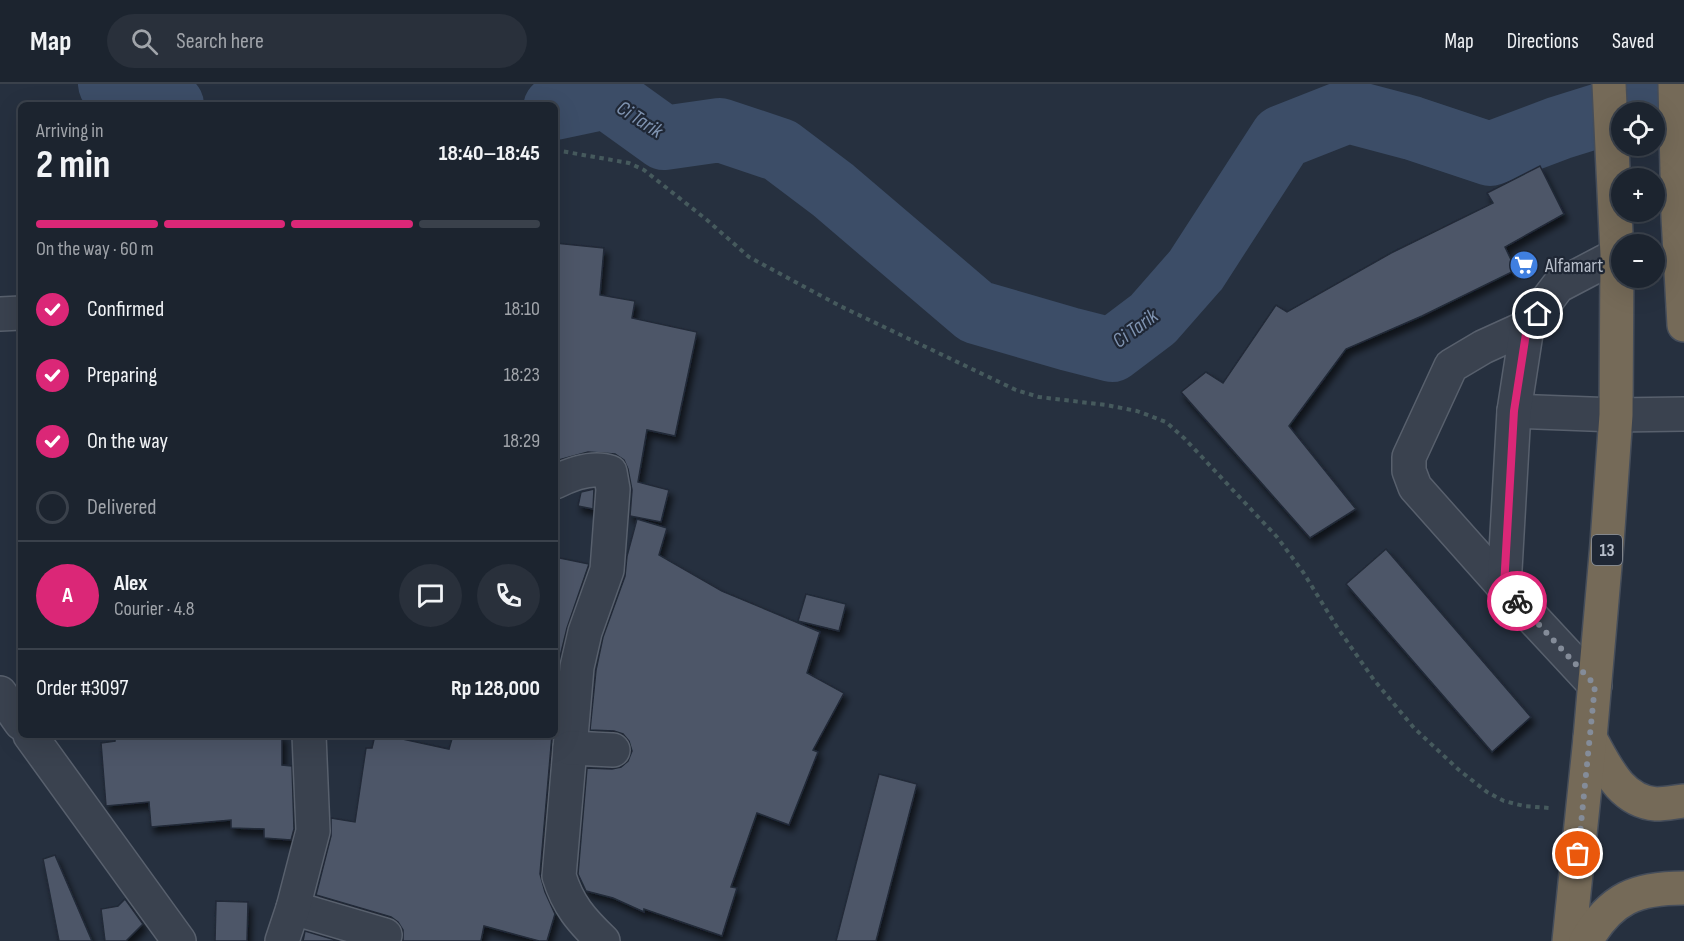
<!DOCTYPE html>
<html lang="en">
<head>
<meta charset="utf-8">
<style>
	:root { --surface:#1c242f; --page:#29303b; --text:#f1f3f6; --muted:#a0a4aa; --line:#3a414b; --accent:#db2777 }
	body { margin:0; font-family:"Sofia Sans Condensed",sans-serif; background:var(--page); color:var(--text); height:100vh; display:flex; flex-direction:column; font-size:22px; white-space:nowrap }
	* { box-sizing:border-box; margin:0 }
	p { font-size:20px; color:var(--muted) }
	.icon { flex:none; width:33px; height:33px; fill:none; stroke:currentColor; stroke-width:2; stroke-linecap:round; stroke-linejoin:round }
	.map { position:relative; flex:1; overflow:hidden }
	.details { position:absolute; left:18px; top:18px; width:540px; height:636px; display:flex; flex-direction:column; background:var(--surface); border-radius:9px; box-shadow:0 6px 24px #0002,0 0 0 2px var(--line) }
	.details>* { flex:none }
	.fabs { position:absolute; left:1611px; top:18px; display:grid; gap:12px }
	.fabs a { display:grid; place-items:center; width:54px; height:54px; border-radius:50%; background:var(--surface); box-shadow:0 6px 24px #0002,0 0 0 2px var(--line); font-size:30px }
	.pin { position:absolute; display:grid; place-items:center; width:51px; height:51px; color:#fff; margin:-26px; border:3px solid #fff; border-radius:50%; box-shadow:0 2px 6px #0007 }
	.courier { position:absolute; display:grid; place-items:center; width:60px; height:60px; margin:-30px; border:4px solid #db2777; border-radius:50%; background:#fff; color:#222; box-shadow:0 2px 8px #0007 }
	.overview em { font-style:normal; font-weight:700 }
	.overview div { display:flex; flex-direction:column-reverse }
	.overview { display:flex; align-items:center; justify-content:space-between; height:102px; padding:0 18px }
	h1 { font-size:39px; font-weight:700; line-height:45px }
	.bar { display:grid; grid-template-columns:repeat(4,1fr); gap:9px 6px; align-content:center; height:72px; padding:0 18px }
	.bar i { height:8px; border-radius:4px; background:var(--line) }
	.bar .selected { background:var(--accent) }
	.bar p { grid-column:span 4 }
	.line { display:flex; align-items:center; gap:15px; padding:0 18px; border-top:2px solid var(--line) }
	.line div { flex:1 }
	.round { display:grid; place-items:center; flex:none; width:63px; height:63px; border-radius:32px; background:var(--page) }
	ol { padding:0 18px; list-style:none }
	li { display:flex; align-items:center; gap:18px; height:66px }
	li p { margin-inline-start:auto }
	li .icon { padding:6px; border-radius:50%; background:var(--accent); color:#fff; stroke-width:4 }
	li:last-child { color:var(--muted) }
	li i { width:33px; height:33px; border:3px solid var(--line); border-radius:50% }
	header { display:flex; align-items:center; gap:36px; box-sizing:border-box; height:84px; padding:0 30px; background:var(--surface); border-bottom:2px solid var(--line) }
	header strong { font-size:28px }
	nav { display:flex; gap:33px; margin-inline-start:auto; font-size:21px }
	.search { width:420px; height:54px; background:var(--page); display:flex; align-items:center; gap:15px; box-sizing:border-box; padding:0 21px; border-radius:33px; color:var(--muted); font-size:22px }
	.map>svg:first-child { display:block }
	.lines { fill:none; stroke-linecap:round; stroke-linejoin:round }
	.river { stroke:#3c4d67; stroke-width:64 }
	.building { fill:#4d5768; stroke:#212937; stroke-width:1.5; filter:url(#shadow) }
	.minor-casing { stroke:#58606d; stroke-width:36 }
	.highway-casing { stroke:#454d5a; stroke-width:36 }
	.path { stroke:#465a5d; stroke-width:4; stroke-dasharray:4.5 4.5; stroke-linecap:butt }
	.minor { stroke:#3a424f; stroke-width:33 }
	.highway { stroke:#756a58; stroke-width:33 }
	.done { stroke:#848c99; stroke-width:6; stroke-dasharray:0 10.8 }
	.route { stroke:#db2777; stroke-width:8 }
	.labels { text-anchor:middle; stroke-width:4.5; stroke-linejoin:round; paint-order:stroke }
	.shield { fill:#1f2735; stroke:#89919d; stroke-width:1.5 }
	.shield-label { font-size:18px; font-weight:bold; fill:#b7beca }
	.poi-label { font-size:20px; fill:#b7beca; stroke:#1f2735; text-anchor:start }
	.water-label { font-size:21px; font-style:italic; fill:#7f93b0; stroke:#1f2735 }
</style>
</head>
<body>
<header>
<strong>Map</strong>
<div class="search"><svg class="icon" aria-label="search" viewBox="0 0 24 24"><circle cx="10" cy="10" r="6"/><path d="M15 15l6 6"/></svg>Search here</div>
<nav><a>Map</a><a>Directions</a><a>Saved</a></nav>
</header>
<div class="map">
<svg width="1684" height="857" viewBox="0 0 1684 857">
	<defs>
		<filter id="shadow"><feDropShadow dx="3.5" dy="6" stdDeviation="3" flood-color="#0009"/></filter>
	</defs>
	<rect width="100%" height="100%" fill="#26303f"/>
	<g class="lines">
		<g class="river">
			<path d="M110,0L172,21"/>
			<path d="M555,24L607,13L664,54L720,46L780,66L833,106L976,228L1069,255L1112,266L1153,235L1196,186L1282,53L1348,27L1412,44L1490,70L1559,44L1684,5"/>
		</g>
	</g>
	<g class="building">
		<path d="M1540,82L1564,130L1505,163L1516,186L1422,232L1346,265L1289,342L1356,425L1310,454L1181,308L1206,288L1223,299L1276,221L1287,228L1391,169L1493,119L1487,109Z"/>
		<path d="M555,159L604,164L600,211L635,217L632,234L697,248L675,352L647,346L638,398L669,406L661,438L630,432L632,406L628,385L624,376L615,370L588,368L555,377Z"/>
		<path d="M594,405L593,425L578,422L581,408Z"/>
		<path d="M637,435L667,444L659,471L722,507L820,548L807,589L844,609L813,666L818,668L789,741L757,729L731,803L737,804L722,852L644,825V828L613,814L586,807L578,790L587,684L612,685L621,683L628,677L632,667L629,657L623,650L614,647L590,646L596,586L603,553L625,492L627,472Z"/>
		<path d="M1386,465L1531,633L1492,668L1346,500Z"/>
		<path d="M555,473L589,480L567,544L558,581L555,620Z"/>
		<path d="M806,510L846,520L839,547L798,537Z"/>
		<path d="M115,651H282V681L292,682L294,745L291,756L264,754V745L231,744V736L151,743L149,718L106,722L101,659L115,657Z"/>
		<path d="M375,651H384L449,665L453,651H552L540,790L545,808L555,830L547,857H539L484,842L481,857H403V846L398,838L391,833L316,811L331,752V734L355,738L366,664H372Z"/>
		<path d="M879,690L917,700L876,857H836Z"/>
		<path d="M55,771L92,857H59L43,775Z"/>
		<path d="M125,815L143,840L126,857H105L101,825L118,822Z"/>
		<path d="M216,817L248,818L247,857H215Z"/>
		<path d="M305,847L339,857H303Z"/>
	</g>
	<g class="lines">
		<g class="minor-casing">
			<g id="minor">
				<path d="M0,230L21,229"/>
				<path d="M1514,327L1616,331L1684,330"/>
				<path d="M555,398C571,390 593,382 610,388L613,405L607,486L585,548L577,583L559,792C568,821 581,836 603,857"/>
				<path d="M1504,503L1415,403L1409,387V373L1451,282L1483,263L1527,243"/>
				<path d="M1595,601L1504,503L1514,327L1527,243L1558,202L1617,171"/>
				<path d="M0,609L21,639"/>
				<path d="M30,651L179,857"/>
				<path d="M570,664L613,666"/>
				<path d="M293,824L385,851"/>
				<path d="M282,857L293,824L313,747L309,651"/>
			</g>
		</g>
		<g class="highway-casing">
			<g id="highway">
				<path d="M1675,0L1678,133L1684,241"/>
				<path d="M1590,654C1606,682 1620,717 1656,720C1665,720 1675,718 1684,717"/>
				<path d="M1569,857L1590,654L1607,459L1616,331L1617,171L1609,0"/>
				<path d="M1586,857C1611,814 1636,804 1684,804"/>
			</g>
		</g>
		<path class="path" d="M555,66L629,79L644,86L707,136L749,173L840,222L1016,306L1039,313L1106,321L1137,327L1166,338L1185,355L1277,453L1303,488L1337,543L1374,596L1414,644L1459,686L1487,708L1504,717L1524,722L1549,724"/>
		<use href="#minor" class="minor"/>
		<use href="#highway" class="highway"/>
	</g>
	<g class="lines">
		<path class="done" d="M1517,517L1595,601L1578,770"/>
		<path class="route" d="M1517,517L1504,503L1514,327L1527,243L1538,230"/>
	</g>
	<defs>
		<g id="supermarket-disc" transform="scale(1.5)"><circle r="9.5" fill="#3f7fe0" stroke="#1f2735"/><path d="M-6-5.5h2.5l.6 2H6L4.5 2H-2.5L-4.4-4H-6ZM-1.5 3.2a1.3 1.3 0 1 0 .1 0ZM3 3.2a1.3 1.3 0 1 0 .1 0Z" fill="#fff"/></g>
	</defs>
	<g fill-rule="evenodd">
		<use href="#supermarket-disc" x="1524" y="181"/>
	</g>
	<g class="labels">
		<rect class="shield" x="1592" y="451" width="30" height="30" rx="4.5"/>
		<g class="shield-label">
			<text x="1607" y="472">13</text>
		</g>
		<g class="poi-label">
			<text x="1545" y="188">Alfamart</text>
		</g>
		<g class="water-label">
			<text transform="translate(640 35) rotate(33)" y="7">Ci Tarik</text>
			<text transform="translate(1135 244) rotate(-36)" y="7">Ci Tarik</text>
		</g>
	</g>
</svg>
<div class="fabs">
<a><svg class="icon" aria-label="locate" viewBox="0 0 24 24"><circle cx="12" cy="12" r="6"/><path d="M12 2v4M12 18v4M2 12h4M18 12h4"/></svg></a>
<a>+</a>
<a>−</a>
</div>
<div class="pin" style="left:1578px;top:770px;background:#ea580c"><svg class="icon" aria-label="bag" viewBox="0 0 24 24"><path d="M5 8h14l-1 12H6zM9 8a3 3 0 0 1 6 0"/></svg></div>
<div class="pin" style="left:1538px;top:230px;background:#1f2937"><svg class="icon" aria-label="home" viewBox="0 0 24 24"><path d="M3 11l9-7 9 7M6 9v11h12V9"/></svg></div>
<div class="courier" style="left:1517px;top:517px"><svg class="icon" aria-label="bike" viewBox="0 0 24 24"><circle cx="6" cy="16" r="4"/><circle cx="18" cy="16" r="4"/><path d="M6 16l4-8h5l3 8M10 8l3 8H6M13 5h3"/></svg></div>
<section class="details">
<div class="overview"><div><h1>2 min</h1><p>Arriving in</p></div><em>18:40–18:45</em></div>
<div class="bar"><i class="selected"></i><i class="selected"></i><i class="selected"></i><i></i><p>On the way · 60 m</p></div>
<ol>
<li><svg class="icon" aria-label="check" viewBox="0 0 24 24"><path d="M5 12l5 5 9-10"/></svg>Confirmed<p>18:10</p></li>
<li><svg class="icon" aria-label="check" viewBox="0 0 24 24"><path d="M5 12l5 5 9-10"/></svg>Preparing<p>18:23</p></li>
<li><svg class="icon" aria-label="check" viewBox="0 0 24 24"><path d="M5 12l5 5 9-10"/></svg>On the way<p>18:29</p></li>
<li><i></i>Delivered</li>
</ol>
<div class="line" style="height:108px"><b class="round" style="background:var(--accent);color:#fff">A</b><div><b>Alex</b><p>Courier · 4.8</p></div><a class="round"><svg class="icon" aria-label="chat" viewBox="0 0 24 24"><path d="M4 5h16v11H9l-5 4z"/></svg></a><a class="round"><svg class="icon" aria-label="phone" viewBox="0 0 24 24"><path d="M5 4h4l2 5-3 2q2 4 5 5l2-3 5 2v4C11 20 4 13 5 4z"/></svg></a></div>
<div class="line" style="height:78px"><div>Order #3097</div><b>Rp 128,000</b></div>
</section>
</div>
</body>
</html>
